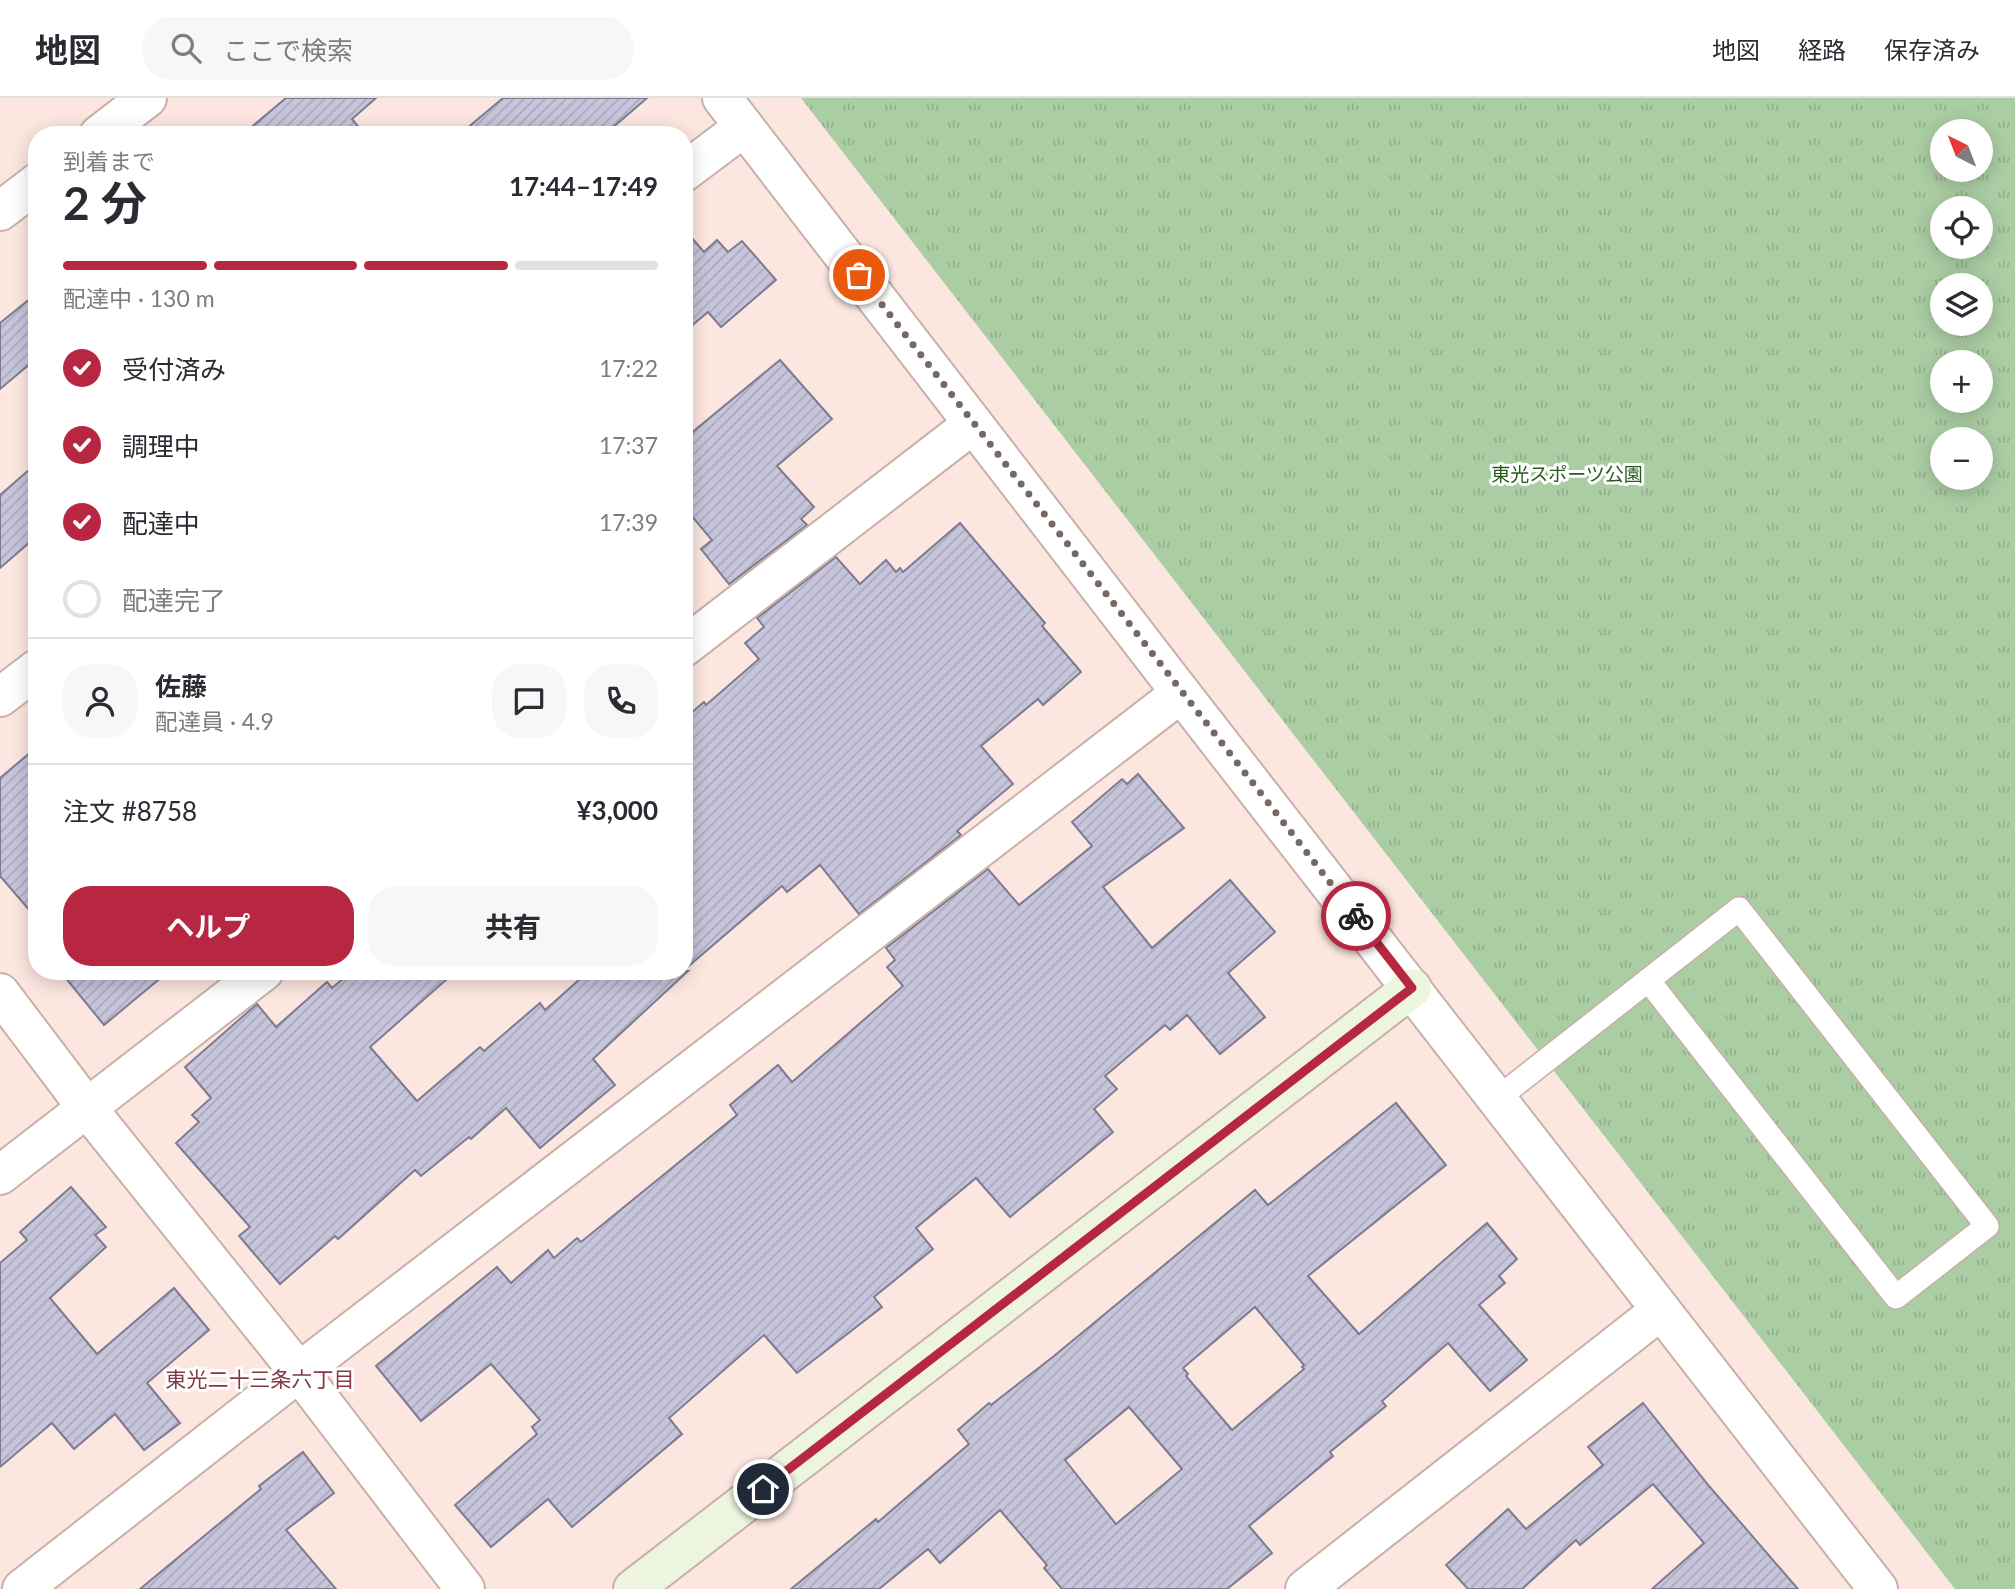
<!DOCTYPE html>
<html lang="ja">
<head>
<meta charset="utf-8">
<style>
	:root { --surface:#fff; --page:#f7f7f7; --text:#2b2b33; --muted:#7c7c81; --line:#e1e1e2; --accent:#b82742 }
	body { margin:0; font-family:Lato,"Noto Sans JP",sans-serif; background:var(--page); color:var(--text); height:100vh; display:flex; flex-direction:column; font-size:26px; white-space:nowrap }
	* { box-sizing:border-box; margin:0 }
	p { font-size:23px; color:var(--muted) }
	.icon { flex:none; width:38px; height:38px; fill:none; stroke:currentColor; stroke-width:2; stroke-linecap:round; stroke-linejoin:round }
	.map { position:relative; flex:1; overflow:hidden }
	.panel { position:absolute; left:28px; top:28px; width:665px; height:854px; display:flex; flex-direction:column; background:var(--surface); border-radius:28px; box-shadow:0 4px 18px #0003 }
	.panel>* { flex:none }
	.needle { width:46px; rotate:318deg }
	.buttons { position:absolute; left:1930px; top:21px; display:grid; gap:14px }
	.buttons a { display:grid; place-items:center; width:63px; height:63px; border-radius:50%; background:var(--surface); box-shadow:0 4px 18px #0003; font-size:35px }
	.pin { position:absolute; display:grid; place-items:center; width:60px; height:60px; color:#fff; margin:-30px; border:4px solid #fff; border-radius:50%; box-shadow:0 2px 7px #0007 }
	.courier { position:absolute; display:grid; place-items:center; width:70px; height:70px; margin:-35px; border:5px solid #b82742; border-radius:50%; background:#fff; color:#222; box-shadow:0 2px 9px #0007 }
	.head em { font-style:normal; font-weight:700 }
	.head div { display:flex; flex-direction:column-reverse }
	.head { display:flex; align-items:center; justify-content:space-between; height:119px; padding:0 35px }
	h1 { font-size:46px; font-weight:700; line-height:52px }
	.bar { display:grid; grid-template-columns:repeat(4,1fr); gap:10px 7px; align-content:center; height:84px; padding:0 35px }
	.bar i { height:9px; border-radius:5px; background:var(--line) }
	.bar .active { background:var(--accent) }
	.bar p { grid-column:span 4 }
	.line { display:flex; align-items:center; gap:18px; padding:0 35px; border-top:2px solid var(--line) }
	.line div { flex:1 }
	.round { display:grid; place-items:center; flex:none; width:74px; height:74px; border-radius:28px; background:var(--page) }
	ol { padding:0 35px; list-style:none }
	li { display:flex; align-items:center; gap:21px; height:77px }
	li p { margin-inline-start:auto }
	li .icon { padding:7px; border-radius:50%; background:var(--accent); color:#fff; stroke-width:4 }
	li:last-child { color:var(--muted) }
	li i { width:38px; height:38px; border:4px solid var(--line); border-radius:50% }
	.button { display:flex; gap:14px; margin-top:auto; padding:14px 35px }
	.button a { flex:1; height:80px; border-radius:28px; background:var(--accent); color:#fff; font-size:28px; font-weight:700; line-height:80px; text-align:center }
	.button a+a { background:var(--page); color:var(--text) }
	header { display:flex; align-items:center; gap:42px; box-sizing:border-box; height:98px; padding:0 35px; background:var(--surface); border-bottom:2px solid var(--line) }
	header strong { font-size:33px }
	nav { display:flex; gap:38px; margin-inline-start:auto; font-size:24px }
	.search { width:490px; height:63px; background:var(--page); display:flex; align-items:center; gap:18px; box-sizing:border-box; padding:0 24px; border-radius:28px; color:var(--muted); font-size:26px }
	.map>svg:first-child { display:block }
	.park { fill:url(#park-tufts); fill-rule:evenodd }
	.building { fill:url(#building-hatch); stroke:#7e7b90; stroke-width:2; fill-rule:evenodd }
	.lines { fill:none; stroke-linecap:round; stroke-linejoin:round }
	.lane-casing { stroke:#c8b0a7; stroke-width:26 }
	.street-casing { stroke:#c8b0a7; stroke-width:42 }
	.secondary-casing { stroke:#c8b0a7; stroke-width:42 }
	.lane { stroke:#fff; stroke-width:23 }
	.street { stroke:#fff; stroke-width:38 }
	.secondary { stroke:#edf5df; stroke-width:38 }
	.done { stroke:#766964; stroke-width:7; stroke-dasharray:0 12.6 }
	.route { stroke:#b82742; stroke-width:9 }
	.labels { text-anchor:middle; stroke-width:6; stroke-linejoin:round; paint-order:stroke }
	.park-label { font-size:19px; fill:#265b1b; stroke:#fff }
	.neighbourhood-label { font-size:21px; fill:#823940; stroke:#fff }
</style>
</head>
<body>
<header>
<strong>地図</strong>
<div class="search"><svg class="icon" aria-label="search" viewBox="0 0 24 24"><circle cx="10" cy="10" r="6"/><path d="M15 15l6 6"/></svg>ここで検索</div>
<nav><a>地図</a><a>経路</a><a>保存済み</a></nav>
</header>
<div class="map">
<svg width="2015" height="1491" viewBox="0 0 2015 1491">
	<defs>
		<pattern id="park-tufts" width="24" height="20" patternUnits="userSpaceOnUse" patternTransform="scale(1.75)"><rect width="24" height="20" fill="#abcda4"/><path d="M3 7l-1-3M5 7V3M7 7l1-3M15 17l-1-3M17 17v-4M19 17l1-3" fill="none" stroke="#93b08d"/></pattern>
		<pattern id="building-hatch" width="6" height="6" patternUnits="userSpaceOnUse" patternTransform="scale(1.75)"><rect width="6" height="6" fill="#c7c5db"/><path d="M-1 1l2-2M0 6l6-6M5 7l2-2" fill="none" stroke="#aba9bc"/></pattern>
	</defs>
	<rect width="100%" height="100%" fill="#fce7e0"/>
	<path class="park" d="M801,0H2015V1491H1955ZM1942,33H1981V72H1942ZM1942,110H1981V149H1942ZM1942,187H1981V226H1942ZM1942,264H1981V303H1942ZM1942,341H1981V380H1942Z"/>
	<g class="building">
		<path d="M286,0H376L352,21L365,37H242Z"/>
		<path d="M503,0H647L604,37H459Z"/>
		<path d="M684,131L704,154L717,142L728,154L742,143L776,182L721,229L708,214L684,234Z"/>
		<path d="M37,195V260L0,291V225Z"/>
		<path d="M780,262L832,321L777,368L814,409L801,421L807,427L729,486L701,451L712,442L684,409V341Z"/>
		<path d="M37,365V438L0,470V397Z"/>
		<path d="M960,425L1045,525L1042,528L1081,574L1043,607L1038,601L981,648L1013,686L957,733L961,737L859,816L820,767L787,794L782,788L684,872V621L704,604L706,607L759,561L745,545L764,529L757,520L836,459L860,486L886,462L896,474L900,470L903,474Z"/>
		<path d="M37,649V821L0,778V680Z"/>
		<path d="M1138,676L1184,730L1103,789L1152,850L1230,782L1275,834L1228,875L1265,919L1220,956L1187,917L1170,932L1165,927L1105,978L1117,991L1094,1011L1113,1034L1010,1119L976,1080L916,1130L933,1151L874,1199L882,1209L797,1275L764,1237L669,1320L682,1336L572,1429L548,1401L491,1449L455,1407L537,1336L532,1329L540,1322L491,1266L421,1323L376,1268L497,1169L511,1185L548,1152L554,1160L577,1140L581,1144L737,1017L730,1007L778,967L792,984L903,888L887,869L895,862L886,850L988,771L1019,807L1092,748L1072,724L1122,681L1127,686Z"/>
		<path d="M60,873H169L104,927Z"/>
		<path d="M352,873H456L370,949L417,1003L480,949L484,953L540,905L545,912L589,873H688L593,961L615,987L540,1050L506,1010L471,1041L469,1039L421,1078L415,1072L338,1141L335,1138L280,1186L239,1138L250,1129L176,1045L199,1024L192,1017L211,1000L185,969L257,906L276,929L327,884L332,890Z"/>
		<path d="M1396,1005L1446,1067L1308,1178L1359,1236L1487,1125L1517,1161L1499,1178L1505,1185L1479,1207L1527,1262L1490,1293L1448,1245L1382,1303L1386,1308L1330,1354L1333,1358L1249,1428L1272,1455L1227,1491H1062L1044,1470L1047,1467L1000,1412L940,1465L928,1451L879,1491H791L876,1421L878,1424L969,1346L958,1332L989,1305L991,1307L1054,1258L1255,1092L1268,1107ZM1255,1209L1304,1267L1302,1269L1304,1271L1232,1332L1186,1278L1188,1276L1183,1270ZM1129,1309L1182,1371L1116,1426L1065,1362Z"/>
		<path d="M71,1089L106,1129L95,1137L106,1149L50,1200L97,1256L174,1190L209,1232L147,1285L180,1325L144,1352L115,1316L74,1351L52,1325L0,1369V1165L27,1142L20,1134Z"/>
		<path d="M1643,1305L1709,1388L1798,1491H1652L1704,1445L1653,1386L1580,1447L1576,1442L1522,1491H1468L1446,1467L1508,1411L1526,1431L1603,1367L1588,1349Z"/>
		<path d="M303,1354L334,1395L286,1432L336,1491H140L238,1410L261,1391L259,1388Z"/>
	</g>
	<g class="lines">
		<g class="lane-casing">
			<path id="lane" d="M1498,1000L1739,811L1987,1128L1896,1199L1648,882"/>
		</g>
		<g class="street-casing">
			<g id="street">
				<path d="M722,0L1181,595L1878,1491"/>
				<path d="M99,37L147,0"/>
				<path d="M684,74L744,29"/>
				<path d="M0,113L37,85"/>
				<path d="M684,549L973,326"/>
				<path d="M0,599L37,571"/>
				<path d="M0,895L87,1010L299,1274L465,1491"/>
				<path d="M0,1077L264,873"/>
				<path d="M22,1491L299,1274L1181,595"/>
				<path d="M1305,1491L1661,1212"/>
			</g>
		</g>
		<g class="secondary-casing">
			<path id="secondary" d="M633,1491L1412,890"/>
		</g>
		<use href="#lane" class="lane"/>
		<use href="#street" class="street"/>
		<use href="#secondary" class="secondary"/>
	</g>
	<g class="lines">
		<path class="done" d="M859,177L1356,818"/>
		<path class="route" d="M763,1391L1412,890L1356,818"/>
	</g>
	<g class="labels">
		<g class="park-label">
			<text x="1567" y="383">東光スポーツ公園</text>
		</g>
		<g class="neighbourhood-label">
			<text x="260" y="1289">東光二十三条六丁目</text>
		</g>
	</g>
</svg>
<div class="buttons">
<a><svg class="needle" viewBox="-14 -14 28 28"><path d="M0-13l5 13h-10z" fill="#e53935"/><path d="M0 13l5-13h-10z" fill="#7c7c81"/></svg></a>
<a><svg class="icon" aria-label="locate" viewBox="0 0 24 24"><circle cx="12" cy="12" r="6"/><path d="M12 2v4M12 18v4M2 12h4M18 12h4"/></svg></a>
<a><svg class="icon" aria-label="layers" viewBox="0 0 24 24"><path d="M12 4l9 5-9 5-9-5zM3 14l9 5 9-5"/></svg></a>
<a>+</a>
<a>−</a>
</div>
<div class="pin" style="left:859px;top:177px;background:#ea580c"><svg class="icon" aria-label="bag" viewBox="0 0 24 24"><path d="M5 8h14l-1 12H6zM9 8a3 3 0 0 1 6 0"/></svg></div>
<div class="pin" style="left:763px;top:1391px;background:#1f2937"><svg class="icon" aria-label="home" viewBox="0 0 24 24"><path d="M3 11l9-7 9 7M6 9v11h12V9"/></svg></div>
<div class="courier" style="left:1356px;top:818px"><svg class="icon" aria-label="bike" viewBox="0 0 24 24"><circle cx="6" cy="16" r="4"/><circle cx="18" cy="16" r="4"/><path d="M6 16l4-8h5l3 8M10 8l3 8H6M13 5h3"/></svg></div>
<section class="panel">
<div class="head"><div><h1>2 分</h1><p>到着まで</p></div><em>17:44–17:49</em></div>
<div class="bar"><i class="active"></i><i class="active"></i><i class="active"></i><i></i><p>配達中 · 130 m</p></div>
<ol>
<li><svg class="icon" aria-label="check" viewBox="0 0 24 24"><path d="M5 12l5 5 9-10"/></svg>受付済み<p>17:22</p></li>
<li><svg class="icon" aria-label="check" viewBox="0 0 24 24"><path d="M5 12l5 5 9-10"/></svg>調理中<p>17:37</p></li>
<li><svg class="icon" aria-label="check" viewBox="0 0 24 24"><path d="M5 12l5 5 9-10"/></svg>配達中<p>17:39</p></li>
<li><i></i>配達完了</li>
</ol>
<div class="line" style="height:126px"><a class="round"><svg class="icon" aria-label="person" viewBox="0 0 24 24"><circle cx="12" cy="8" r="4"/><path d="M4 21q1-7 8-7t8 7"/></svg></a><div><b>佐藤</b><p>配達員 · 4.9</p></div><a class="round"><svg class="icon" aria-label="chat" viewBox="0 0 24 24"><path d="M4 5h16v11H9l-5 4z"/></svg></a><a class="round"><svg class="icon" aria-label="phone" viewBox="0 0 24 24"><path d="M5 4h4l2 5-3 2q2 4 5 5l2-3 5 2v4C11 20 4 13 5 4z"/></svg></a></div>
<div class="line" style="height:91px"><div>注文 #8758</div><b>¥3,000</b></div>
<div class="button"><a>ヘルプ</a><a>共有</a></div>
</section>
</div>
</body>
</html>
